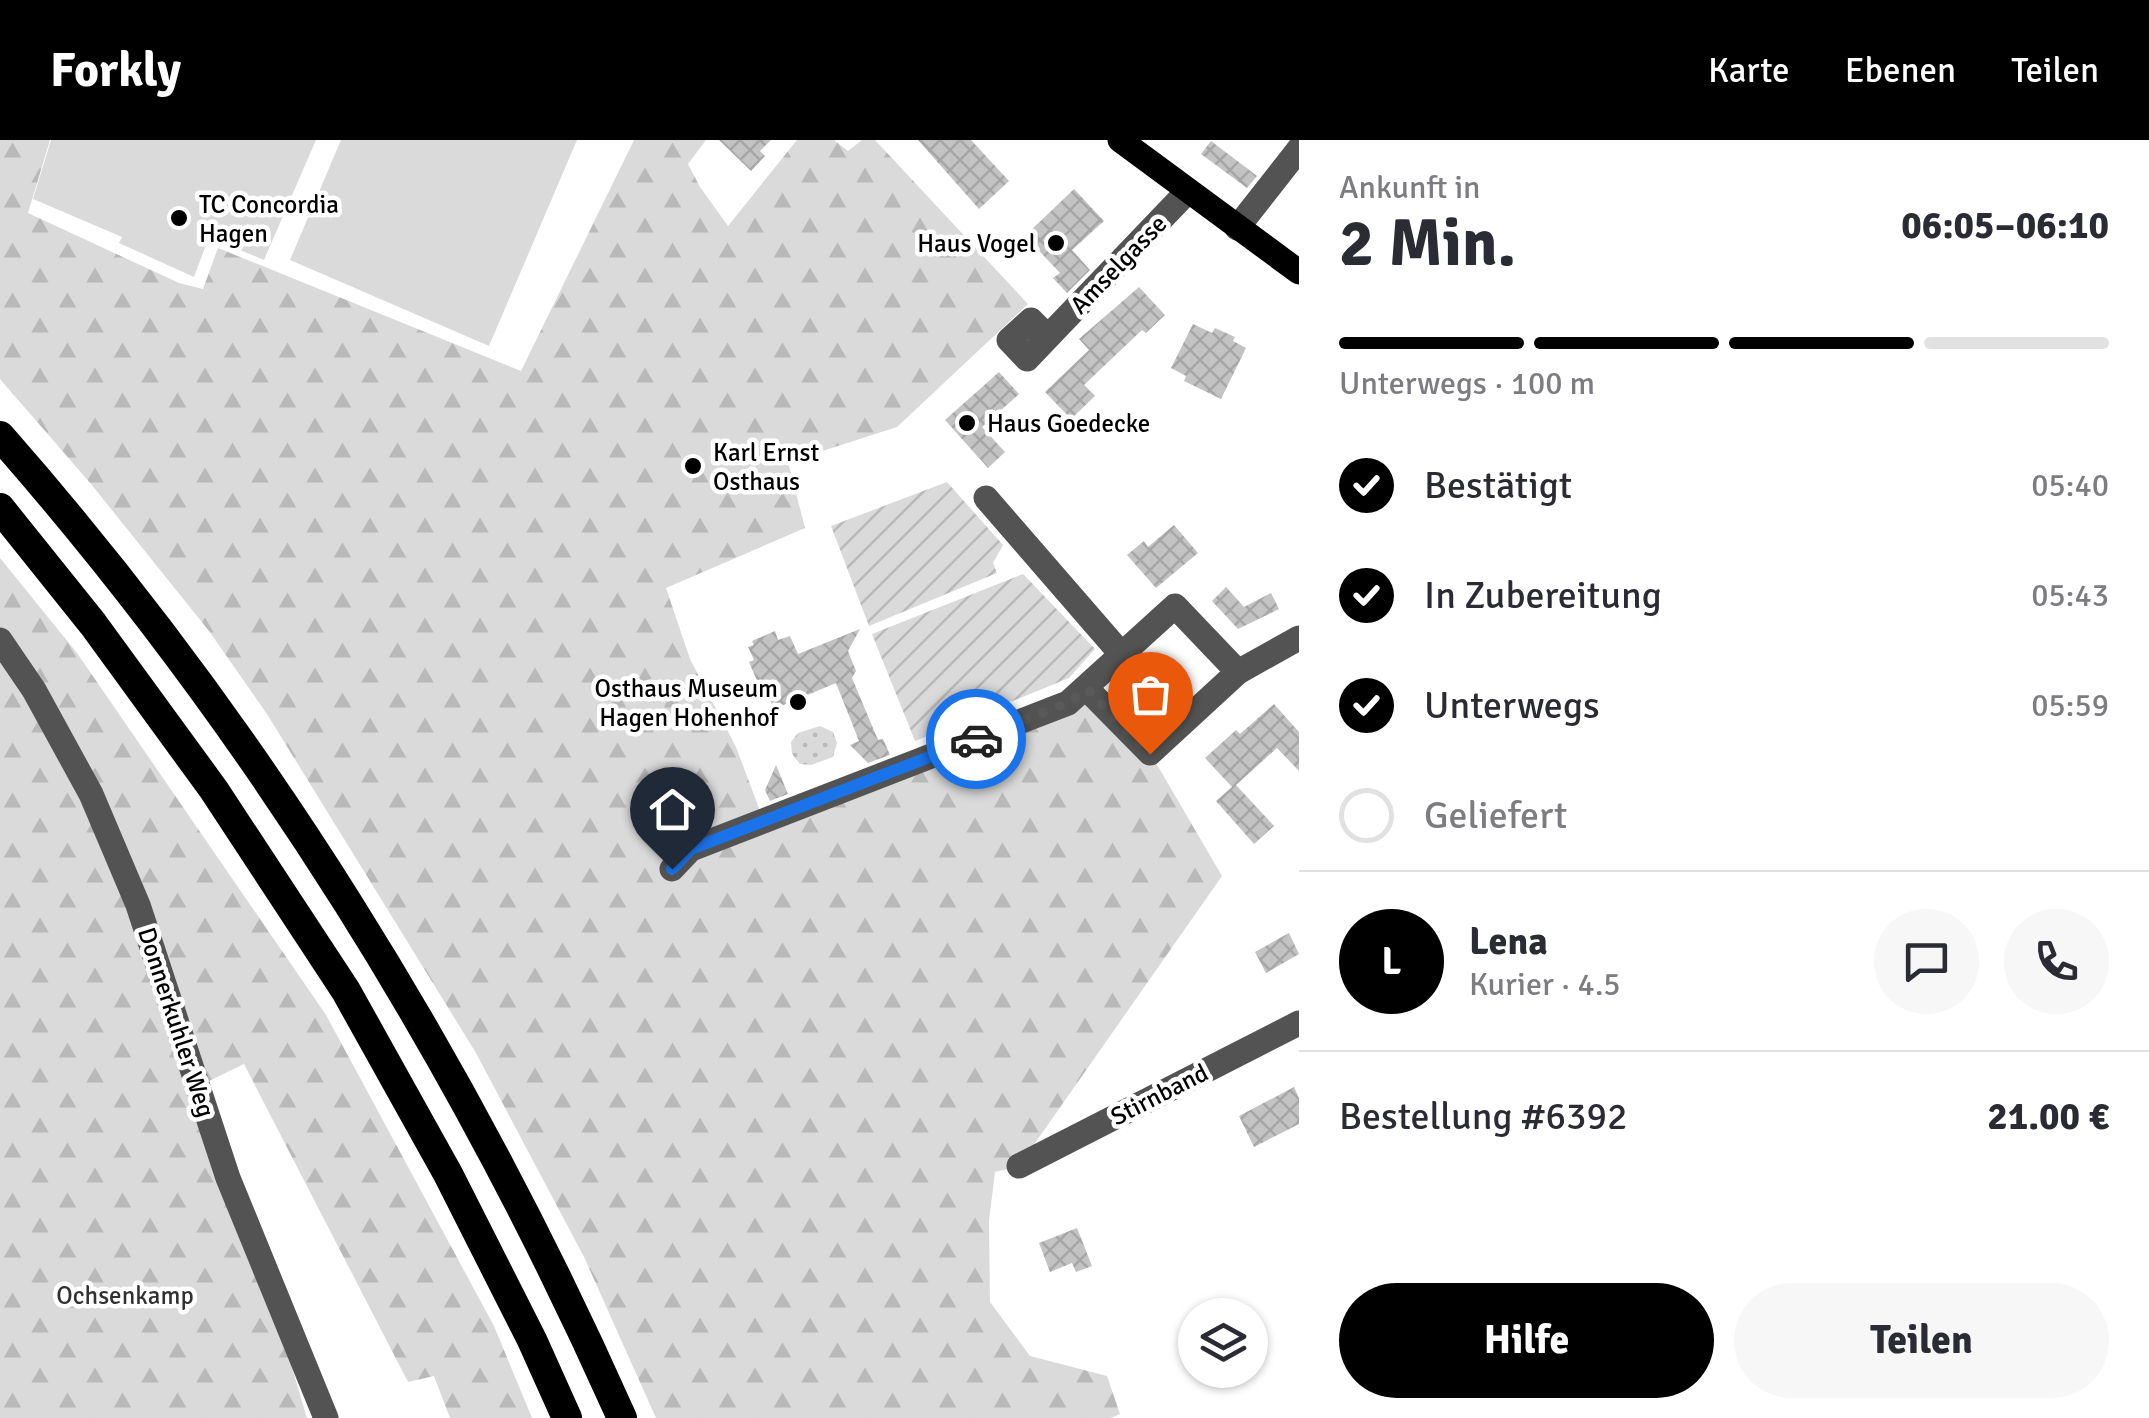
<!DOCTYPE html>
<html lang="de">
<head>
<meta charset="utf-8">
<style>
	:root { --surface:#fff; --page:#f7f7f7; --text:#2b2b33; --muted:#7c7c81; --line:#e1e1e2; --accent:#000 }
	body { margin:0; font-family:Signika,sans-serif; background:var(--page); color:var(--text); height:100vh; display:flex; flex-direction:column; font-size:38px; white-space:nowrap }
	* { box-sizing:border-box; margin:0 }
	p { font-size:32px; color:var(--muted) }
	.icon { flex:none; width:55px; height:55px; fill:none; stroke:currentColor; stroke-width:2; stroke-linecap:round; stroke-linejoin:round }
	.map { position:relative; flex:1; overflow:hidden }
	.details { display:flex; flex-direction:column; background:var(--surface); width:850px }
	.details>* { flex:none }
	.tools { position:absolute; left:1178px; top:1158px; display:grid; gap:20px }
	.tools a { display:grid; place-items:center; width:90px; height:90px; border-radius:50%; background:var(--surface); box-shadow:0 2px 8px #0004; font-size:50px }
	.pin { position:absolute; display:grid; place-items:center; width:85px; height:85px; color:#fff; margin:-102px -42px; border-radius:50% 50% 50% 0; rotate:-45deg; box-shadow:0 0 10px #0007 }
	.pin .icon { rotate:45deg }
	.courier { position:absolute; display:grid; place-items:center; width:100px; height:100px; margin:-50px; border:8px solid #1a73e8; border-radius:50%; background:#fff; color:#222; box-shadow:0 2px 12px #0007 }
	.summary em { font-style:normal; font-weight:700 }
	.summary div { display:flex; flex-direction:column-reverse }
	.summary { display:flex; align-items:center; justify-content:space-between; height:170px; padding:0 40px }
	h1 { font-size:65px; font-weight:700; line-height:75px }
	.bar { display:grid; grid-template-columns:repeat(4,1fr); gap:15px 10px; align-content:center; height:120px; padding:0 40px }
	.bar i { height:12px; border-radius:8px; background:var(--line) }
	.bar .selected { background:var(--accent) }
	.bar p { grid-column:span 4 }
	.line { display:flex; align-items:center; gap:25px; padding:0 40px; border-top:2px solid var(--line) }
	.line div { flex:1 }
	.round { display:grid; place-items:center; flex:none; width:105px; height:105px; border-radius:52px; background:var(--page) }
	ol { padding:0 40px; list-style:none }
	li { display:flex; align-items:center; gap:30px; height:110px }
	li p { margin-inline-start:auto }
	li .icon { padding:10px; border-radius:50%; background:var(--accent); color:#fff; stroke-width:4 }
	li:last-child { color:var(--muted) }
	li i { width:55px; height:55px; border:5px solid var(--line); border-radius:50% }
	.button { display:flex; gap:20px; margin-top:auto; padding:20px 40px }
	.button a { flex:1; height:115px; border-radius:60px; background:var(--accent); color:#fff; font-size:40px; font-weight:700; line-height:115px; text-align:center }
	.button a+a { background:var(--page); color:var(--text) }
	header { display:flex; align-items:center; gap:60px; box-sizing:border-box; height:140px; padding:0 50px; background:var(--accent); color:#fff }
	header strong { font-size:48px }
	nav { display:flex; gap:55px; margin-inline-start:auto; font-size:35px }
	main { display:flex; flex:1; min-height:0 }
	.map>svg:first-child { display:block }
	.grass { fill:url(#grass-dots) }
	.forest { fill:url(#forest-firs) }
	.garden { fill:url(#garden-furrows) }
	.pitch { fill:#dadada }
	.building { fill:url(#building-cross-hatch) }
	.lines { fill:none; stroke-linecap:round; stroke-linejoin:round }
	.minor { stroke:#535353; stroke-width:25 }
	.major { stroke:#000; stroke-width:25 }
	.highway { stroke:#000; stroke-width:30 }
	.done { stroke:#595959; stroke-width:10; stroke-dasharray:0 18 }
	.route { stroke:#1a73e8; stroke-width:12 }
	.poi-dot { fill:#000; stroke:#fff; stroke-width:4 }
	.labels { text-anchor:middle; stroke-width:9; stroke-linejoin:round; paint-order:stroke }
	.poi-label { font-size:25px; fill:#000; stroke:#fff; text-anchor:start }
	.street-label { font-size:25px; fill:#000; stroke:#fff }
	.park-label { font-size:25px; fill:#313131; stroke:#fff }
</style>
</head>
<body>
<header>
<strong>Forkly</strong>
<nav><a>Karte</a><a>Ebenen</a><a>Teilen</a></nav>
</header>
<main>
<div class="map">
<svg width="1299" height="1278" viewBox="0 0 1299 1278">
	<defs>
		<pattern id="grass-dots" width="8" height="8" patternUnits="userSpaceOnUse" patternTransform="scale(2.5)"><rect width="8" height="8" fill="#dadada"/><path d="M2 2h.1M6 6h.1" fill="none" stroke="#b9b9b9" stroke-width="1.8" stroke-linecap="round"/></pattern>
		<pattern id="forest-firs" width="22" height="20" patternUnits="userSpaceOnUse" patternTransform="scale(2.5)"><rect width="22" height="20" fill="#dadada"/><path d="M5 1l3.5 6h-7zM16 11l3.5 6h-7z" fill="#b9b9b9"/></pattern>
		<pattern id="garden-furrows" width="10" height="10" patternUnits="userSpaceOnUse" patternTransform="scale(2.5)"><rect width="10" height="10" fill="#dadada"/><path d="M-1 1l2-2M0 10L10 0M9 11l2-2" fill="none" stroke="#b9b9b9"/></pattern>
		<pattern id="building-cross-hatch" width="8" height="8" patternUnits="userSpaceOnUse" patternTransform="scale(2.5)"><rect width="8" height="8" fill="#c3c3c3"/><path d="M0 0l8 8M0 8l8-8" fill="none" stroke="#a6a6a6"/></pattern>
	</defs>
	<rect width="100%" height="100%" fill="#fff"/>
	<path class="grass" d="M820,586L833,592L837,603L833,617L811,625L800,624L792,614L791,602L798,593Z"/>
	<g class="forest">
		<path d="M0,0H50L28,73L179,143L203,149L218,108L521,231L634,0H706L688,24L700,47L728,86L797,0H834L848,11L862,0H875L1028,164L897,287L788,322L805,388L666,448L690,519L736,607L760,671L1083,553L1156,623L1222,736L1019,1026L995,1032L989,1081L990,1162L1030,1216L1107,1236L1120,1274L1111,1278H656L584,1117L476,913L267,574L209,491L91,344L0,239Z"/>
		<path d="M0,418L77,513L326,875L494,1186L532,1278H450L434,1236L408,1242L244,924L207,942L307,1278H0Z"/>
	</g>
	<g class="garden">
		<path d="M947,342L1003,405L993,423L997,433L869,486L831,386Z"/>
		<path d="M1023,434L1095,509L1069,538L915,601L872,494Z"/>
	</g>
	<g class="pitch">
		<path d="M51,0H316L264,120L209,97L194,137L119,103L122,97L33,59Z"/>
		<path d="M341,0H577L489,206L290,120Z"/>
	</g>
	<g class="building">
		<path d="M719,0H771L760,11L765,16L751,31Z"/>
		<path d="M918,0H971L1009,41L979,69Z"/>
		<path d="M1211,1L1257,36L1247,48L1201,14Z"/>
		<path d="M1074,49L1104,81L1072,110L1090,130L1067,153L1053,138L1060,133L1025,96Z"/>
		<path d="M1139,147L1165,175L1146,193L1142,190L1084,245L1095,256L1071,279L1045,252L1089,210L1079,199Z"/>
		<path d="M1193,184L1212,193L1215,188L1235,197L1233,201L1246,208L1221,259L1184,241L1186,236L1171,228Z"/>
		<path d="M999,232L1019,254L982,287L1005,312L988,328L945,280Z"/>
		<path d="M1174,385L1198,413L1156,448L1127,415L1144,401L1148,407Z"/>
		<path d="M1226,447L1244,467L1271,453L1279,469L1238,489L1212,461Z"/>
		<path d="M860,489L848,511L856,531L852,538L878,600L883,599L890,615L868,623L850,605L859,601L836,543L774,569L768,555L764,557L749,522L754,520L748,507L754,505L752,501L775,491L778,500L790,496L798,514Z"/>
		<path d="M1274,564L1299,592V631L1277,608L1236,645L1274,686L1254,704L1216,661L1232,647L1205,618L1236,590L1240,594Z"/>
		<path d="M776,625L788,654L770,661L765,650Z"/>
		<path d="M1289,793L1299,814L1266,833L1255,812Z"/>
		<path d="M1294,947L1299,958V984L1254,1007L1239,976Z"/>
		<path d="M1077,1088L1092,1126L1076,1132L1072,1123L1050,1132L1039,1103Z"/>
	</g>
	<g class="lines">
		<g class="minor">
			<path d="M1237,88L1299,9"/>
			<path d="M1048,197L1027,219L1009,200L1031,180L1048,197L1188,51"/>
			<path d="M986,358L1123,516"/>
			<path d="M0,500L34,550L91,654L138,765L228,1038L326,1278"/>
			<path d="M1087,549L1150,613L1238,532L1299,498"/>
			<path d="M672,729L691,709L1068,563L1175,466L1238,532"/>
			<path d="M1019,1026L1299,883"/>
		</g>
		<path class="major" d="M1120,0L1299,132"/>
		<g class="highway">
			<path d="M0,296C257,588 464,923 622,1278"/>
			<path d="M0,368L93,484L214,650L346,851L448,1034L532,1200L567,1278"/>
		</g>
	</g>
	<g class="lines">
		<path class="done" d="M976,599L1068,563L1087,549L1150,614"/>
		<path class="route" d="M672,729L691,709L976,599"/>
	</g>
	<g class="poi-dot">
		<circle cx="179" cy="78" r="10"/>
		<circle cx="1056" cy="103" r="10"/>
		<circle cx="967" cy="283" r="10"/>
		<circle cx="693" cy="326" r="10"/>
		<circle cx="798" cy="562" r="10"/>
	</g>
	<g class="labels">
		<g class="poi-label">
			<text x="199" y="73">TC Concordia<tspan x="199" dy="29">Hagen</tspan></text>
			<text x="1036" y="112" text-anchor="end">Haus Vogel</text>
			<text x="987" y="292">Haus Goedecke</text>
			<text x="713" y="321">Karl Ernst<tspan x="713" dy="29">Osthaus</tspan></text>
			<text x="778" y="557" text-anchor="end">Osthaus Museum<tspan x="778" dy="29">Hagen Hohenhof</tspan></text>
		</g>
		<g class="street-label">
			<text transform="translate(1118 124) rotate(-46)" y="9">Amselgasse</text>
			<text transform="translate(177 882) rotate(72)" y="9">Donnerkuhler Weg</text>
			<text transform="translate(1159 954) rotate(-27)" y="9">Stirnband</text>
		</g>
		<g class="park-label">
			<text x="125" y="1164">Ochsenkamp</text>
		</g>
	</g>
</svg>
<div class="tools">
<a><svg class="icon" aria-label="layers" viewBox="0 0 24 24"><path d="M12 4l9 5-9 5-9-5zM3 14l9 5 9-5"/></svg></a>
</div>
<div class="pin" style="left:1150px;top:614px;background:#ea580c"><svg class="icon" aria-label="bag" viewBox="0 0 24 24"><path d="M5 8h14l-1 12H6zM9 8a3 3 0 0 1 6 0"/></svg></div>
<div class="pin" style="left:672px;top:729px;background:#1f2937"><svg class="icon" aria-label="home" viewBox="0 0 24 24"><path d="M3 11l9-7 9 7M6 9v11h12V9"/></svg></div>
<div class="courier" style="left:976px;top:599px"><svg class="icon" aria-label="car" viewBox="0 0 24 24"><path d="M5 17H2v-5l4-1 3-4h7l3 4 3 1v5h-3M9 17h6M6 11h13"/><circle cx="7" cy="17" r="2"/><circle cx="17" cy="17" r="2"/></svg></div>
</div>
<section class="details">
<div class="summary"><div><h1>2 Min.</h1><p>Ankunft in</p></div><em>06:05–06:10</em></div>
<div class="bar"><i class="selected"></i><i class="selected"></i><i class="selected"></i><i></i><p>Unterwegs · 100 m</p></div>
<ol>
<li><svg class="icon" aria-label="check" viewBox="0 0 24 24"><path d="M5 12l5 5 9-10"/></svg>Bestätigt<p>05:40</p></li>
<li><svg class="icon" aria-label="check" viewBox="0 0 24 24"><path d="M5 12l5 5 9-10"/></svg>In Zubereitung<p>05:43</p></li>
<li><svg class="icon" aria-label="check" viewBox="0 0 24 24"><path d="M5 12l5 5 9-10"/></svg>Unterwegs<p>05:59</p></li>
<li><i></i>Geliefert</li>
</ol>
<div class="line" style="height:180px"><b class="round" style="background:var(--accent);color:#fff">L</b><div><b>Lena</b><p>Kurier · 4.5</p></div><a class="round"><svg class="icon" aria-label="chat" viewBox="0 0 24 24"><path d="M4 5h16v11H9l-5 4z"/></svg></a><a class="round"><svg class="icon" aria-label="phone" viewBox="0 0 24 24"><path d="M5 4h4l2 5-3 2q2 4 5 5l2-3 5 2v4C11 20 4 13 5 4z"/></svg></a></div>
<div class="line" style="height:130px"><div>Bestellung #6392</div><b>21.00 €</b></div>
<div class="button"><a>Hilfe</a><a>Teilen</a></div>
</section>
</main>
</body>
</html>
